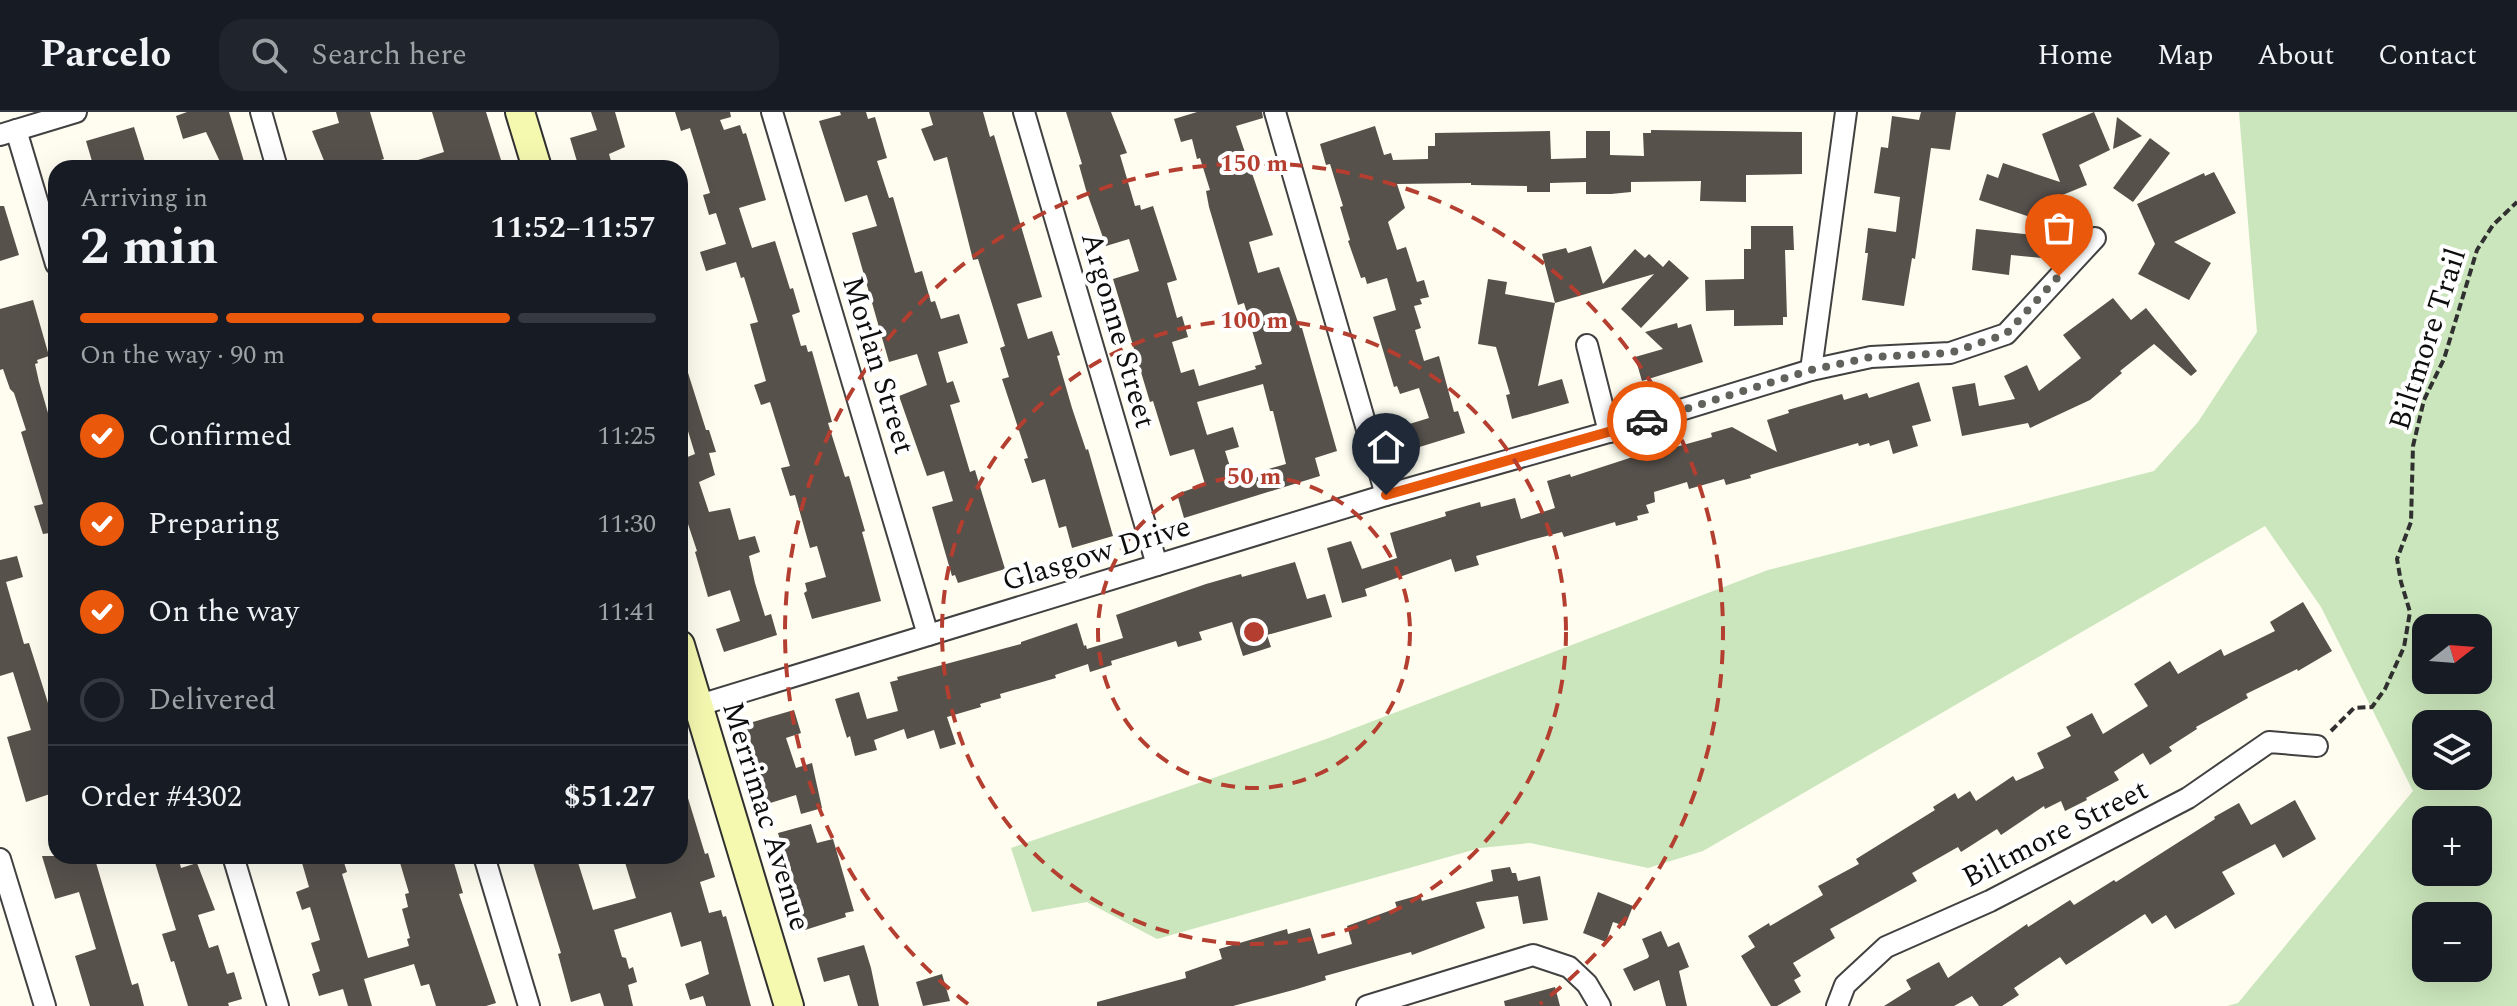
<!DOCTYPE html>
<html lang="en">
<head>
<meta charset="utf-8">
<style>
	:root { --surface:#171b24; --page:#20242c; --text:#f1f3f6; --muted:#9ea1a6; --line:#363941; --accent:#ea580c }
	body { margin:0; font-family:Spectral,serif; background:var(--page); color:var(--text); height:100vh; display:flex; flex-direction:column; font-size:30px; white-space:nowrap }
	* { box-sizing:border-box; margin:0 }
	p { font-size:26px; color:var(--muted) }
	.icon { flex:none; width:44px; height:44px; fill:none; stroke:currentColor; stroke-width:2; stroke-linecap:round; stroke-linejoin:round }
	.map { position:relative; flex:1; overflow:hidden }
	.drawer { position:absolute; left:48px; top:48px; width:640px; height:704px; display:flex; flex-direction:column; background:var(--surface); border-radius:24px; box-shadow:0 8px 32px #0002 }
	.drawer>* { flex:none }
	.needle { width:52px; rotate:73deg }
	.buttons { position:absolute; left:2412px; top:502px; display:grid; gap:16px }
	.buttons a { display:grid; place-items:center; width:80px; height:80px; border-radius:16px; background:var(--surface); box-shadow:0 8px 32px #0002; font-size:40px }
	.pin { position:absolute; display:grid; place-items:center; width:68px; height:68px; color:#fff; margin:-82px -34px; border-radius:50% 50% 50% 0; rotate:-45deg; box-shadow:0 0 8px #0007 }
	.pin .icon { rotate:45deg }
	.courier { position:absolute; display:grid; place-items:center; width:80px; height:80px; margin:-40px; border:6px solid #ea580c; border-radius:50%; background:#fff; color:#222; box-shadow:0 2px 10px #0007 }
	.summary em { font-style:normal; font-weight:700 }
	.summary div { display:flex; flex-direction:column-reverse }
	.summary { display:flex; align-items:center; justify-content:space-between; height:136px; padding:0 32px }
	h1 { font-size:52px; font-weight:700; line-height:60px }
	.bar { display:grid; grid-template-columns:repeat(4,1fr); gap:12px 8px; align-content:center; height:96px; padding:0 32px }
	.bar i { height:10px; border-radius:6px; background:var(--line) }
	.bar .on { background:var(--accent) }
	.bar p { grid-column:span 4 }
	.line { display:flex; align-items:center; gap:20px; padding:0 32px; border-top:2px solid var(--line) }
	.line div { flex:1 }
	ol { padding:0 32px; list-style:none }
	li { display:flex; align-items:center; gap:24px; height:88px }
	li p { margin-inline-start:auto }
	li .icon { padding:8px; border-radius:50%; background:var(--accent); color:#fff; stroke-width:4 }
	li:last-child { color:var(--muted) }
	li i { width:44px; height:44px; border:4px solid var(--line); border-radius:50% }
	header { display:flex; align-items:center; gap:48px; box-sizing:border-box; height:112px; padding:0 40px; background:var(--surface); border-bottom:2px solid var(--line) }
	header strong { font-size:38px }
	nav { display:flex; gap:44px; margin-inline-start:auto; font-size:28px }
	.search { width:560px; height:72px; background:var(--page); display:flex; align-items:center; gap:20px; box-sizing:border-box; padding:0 28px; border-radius:24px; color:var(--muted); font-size:30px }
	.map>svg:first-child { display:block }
	.green { fill:#cbe6bc; fill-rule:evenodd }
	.building { fill:#56514b; fill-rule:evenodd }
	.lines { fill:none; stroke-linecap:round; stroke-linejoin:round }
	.street-casing { stroke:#414141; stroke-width:24 }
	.secondary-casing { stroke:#303030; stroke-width:32 }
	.path { stroke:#303030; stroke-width:4; stroke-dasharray:8 4; stroke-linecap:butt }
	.street { stroke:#fff; stroke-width:20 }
	.secondary { stroke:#f5f9b0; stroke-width:28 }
	.done { stroke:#62625d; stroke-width:8; stroke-dasharray:0 14.4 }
	.route { stroke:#ea580c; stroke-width:10 }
	.ring { fill:none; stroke:#b43f30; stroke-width:4; stroke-dasharray:14 10 }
	.labels { text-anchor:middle; stroke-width:8; stroke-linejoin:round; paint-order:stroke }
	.street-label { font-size:30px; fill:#0e0e0e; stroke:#fff }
	.centre { fill:#b43f30; stroke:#fff; stroke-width:4 }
	.ring-label { font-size:24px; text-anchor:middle; font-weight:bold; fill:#b43f30; stroke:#fff; stroke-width:8; stroke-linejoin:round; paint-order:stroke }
</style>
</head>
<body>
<header>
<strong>Parcelo</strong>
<div class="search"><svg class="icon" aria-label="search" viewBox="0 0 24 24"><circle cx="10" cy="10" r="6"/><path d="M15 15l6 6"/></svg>Search here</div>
<nav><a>Home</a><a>Map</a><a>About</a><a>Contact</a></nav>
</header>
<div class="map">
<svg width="2517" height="894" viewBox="0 0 2517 894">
	<rect width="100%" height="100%" fill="#fefdf0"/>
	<path class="green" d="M2239,0H2517V894H2227L2238,891L2413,679L2321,495L2265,414L1703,739L1648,756L1530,731L1480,736L1157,827L1087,790L1032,800L1011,736L1326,627L1768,458L2154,359L2198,310L2257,220ZM2426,516H2478V568H2426ZM2426,612H2478V664H2426ZM2426,708H2478V760H2426ZM2426,804H2478V856H2426Z"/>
	<g class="building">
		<path d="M187,0H229L246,56H223L206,20L183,27L176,4Z"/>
		<path d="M336,0H370L384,47L355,56H327L312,19L339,11Z"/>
		<path d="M432,0H486L501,48L475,56H406L405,52L444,40Z"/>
		<path d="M591,0H615L625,35L609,42L613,56H579L570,26L597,18Z"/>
		<path d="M675,0H730L731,5L720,8L724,18L740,13L743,22L746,21L766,88L739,96L752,136L775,129L790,177L793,176L800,200L792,203L801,234L806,233L808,240L812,239L832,310L828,311L845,365L849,364L865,419L862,420L881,489L812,507L804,481L807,479L805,471L826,465L817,434L810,436L795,383L790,384L781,356L790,354L770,290L761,293L754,273L766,269L751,216L750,212L758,210L744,165L741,166L736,150L706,159L700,140L726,132L716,101L709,103L703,83L710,81L690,16L681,19Z"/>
		<path d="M840,0H866L868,7L875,5L887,46L877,49L889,86L893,85L915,161L922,159L931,190L935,189L941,207L959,202L968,231L938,240L947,271L953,269L960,290L950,293L970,360L975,358L1005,457L958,471L955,463L952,464L932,395L953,389L944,359L927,364L899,284L927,273L917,242L889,250L852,121L877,114L867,83L845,90L819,9L841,3Z"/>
		<path d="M929,0H983L990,25L994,23L1042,185L1017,192L1028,227L1052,219L1060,243L1057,244L1072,296L1086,338L1088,337L1113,424L1072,436L1066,414L1059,416L1045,367L1032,371L1024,347L1028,346L1002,267L1009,265L1000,236L1005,234L978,147L973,148L947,45L934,49L921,17L933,13Z"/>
		<path d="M1066,0H1111L1127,41L1120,43L1135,94L1140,93L1141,98L1153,94L1177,168L1167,171L1177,206L1182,204L1188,225L1172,230L1181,261L1194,257L1199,274L1256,257L1255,254L1262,252L1244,191L1238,193L1209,95L1206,79L1210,78L1200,46L1197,47L1192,27L1181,30L1174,7L1197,0H1262L1263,6L1236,14L1273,123L1249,130L1258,161L1279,155L1300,216H1302L1337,339L1315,346L1320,364L1184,406L1177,382L1205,372L1194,337L1170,344L1153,289L1150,290L1113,167L1139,159L1129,127L1106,134L1086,78L1079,53L1082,52ZM1263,272L1270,299H1273L1286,352L1265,358L1266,362L1235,370L1225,339L1239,335L1233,315L1207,323L1197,290Z"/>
		<path d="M1921,0H1956L1950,38L1931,36L1915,147L1912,146L1904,194L1862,188L1868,141H1865L1868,116L1896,120L1900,85L1874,81L1881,35L1888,36L1892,4L1919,8Z"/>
		<path d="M2094,0L2110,38L2079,53L2087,73L2055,86L2048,105L2054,113L1979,88L1987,62L1998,66L2003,51L2060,70L2042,22Z"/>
		<path d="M2117,5L2142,24L2113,37Z"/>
		<path d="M1375,14L1384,43L1391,41L1393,48L1428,47V34H1435V21L1550,19L1551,47L1586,46V19H1610V43L1644,44L1643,21H1651V18L1802,20V62L1746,63V90L1700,89L1701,69L1631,70V80L1611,82H1586V70L1550,71V80H1527V74L1471,73V71L1397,72L1405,96L1388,110L1397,138L1406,135L1417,170L1424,168L1429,185L1420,187L1422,192L1414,194L1421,216L1415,218L1424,249L1439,244L1454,300L1458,299L1465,321L1413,337L1406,313L1429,306L1419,276L1400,282L1397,274L1394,275L1373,205L1396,198L1387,166L1367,172L1365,165L1361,166L1348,129L1350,128L1340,95L1343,94L1330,52L1326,53L1320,32Z"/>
		<path d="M134,15L147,56H94L86,29Z"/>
		<path d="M2150,26L2170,41L2133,90L2113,76Z"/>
		<path d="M2214,60L2236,101L2174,130L2211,151L2189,188L2138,162L2155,132L2137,92L2204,61L2205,64Z"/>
		<path d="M0,94H4L19,143L0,149Z"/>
		<path d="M1751,114H1793L1794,138H1785L1787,205H1783V213L1734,214V198L1706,199L1705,168L1744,167V137H1751Z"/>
		<path d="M1976,117L2044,124L2042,146L2011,143L2009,163L1972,158Z"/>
		<path d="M1591,134L1603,172L1635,137L1645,146L1649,142L1663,155L1669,148L1689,166L1641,216L1621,197L1654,162L1555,191L1542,142L1566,136L1568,141Z"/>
		<path d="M1488,167L1507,170L1505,182L1555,191L1538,274L1562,267L1569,291L1512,307L1506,283L1510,282L1496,235L1478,232Z"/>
		<path d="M2113,186L2131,208L2146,196L2197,259L2191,264L2154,232L2120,259L2122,261L2090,288L2030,316L2028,311L1962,324L1952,275L1975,271L1979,294L2015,287L2004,264L2027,253L2039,279L2081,246L2063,223Z"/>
		<path d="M33,188L49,244L37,248L38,251L35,252L39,270L48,301L56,299V420L43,422L34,394L43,392L21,320L26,318L14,281L10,277L3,257L0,258V197Z"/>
		<path d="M1677,211L1678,216L1691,212L1703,250L1642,269L1635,245L1663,237L1645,220Z"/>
		<path d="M684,248L706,318H709L716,340L709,341L715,363L699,370L709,400L730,396L739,428L755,424L760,440L749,444L755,471L765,504L771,502L777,523L724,540L716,517L740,509L730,478L708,485L695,440L697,439L680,388V348L695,342L684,306L680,307V249Z"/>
		<path d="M1919,270L1931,309L1912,314L1918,334L1893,342L1889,328L1870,334L1869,331L1859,334L1858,331L1750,363L1751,366L1726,373L1724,367L1689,377L1687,370L1654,380L1655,390L1646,393L1649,401L1637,404L1638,408L1616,414L1615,410L1564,425L1562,420L1531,428L1476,444L1479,453L1455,460L1451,447L1365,477L1367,484L1342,491L1327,436L1351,429L1362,457L1397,446L1390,421L1446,404L1445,400L1480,390L1481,395L1515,386L1521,407L1555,396L1547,369L1570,362L1571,365L1642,342L1643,344L1712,325L1711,321L1732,315L1777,340L1767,308L1789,301L1788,298L1842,282L1844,288L1867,281L1869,286Z"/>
		<path d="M17,444L23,465L6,470L24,532L29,531L48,591L52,601L56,600V635L51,637L56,652V680L26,690L7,625L31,618L13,560L0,564V448Z"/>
		<path d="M1295,450L1307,487L1325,482L1332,505L1267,523L1271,535L1243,544L1232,510L1199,520L1202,528L1178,535L1176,529L1111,549L1112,553L1090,560L1088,552L1055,563L1056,566L1000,582L1001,586L980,592L981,595L947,605L956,632L940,637L934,618L907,627L904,617L874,628L877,638L855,644L850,624L847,626L835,587L859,580L867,607L898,599L890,570L898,568L897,565L1021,532V530L1077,511L1084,534L1086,533L1087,537L1123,526L1116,503L1206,472L1241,462L1242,465Z"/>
		<path d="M2303,490L2332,539L2298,559L2297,557L2246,582L2248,586L2196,615L2197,617L2169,635L2172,639L2150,653L2143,641L2114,660L2119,668L2086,686L2087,688L2065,699L2061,689L2045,697L2044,694L2001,723L1997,717L1961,740L1958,735L1912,761L1917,769L1830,817L1835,826L1793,851L1801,864L1794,868L1801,880L1777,894H1771L1741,844L1755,835L1748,824L1769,811L1770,814L1823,783L1818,774L1859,752L1856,747L1935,698L1933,695L1955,681L1958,687L1970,679L1976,689L2013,664L2016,669L2044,656L2037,641L2071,624L2066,615L2092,601L2103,622L2148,594L2134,572L2170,549L2178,562L2221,537L2224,544L2275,519L2270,510Z"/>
		<path d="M794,598L801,621L786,626L796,656L812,651L822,696L801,702L796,683L767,692L746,612Z"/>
		<path d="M684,673L705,742L708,741L715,765L700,770L709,801L721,798L723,805L726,804L751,894H706L703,884L690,888L685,872L709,862L701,829L681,835L671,800L614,818L622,845L626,846L629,857L633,855L637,870L628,873L633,894H604L600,881L571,890L558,842L561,841L531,744H576L593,798L636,786L623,744H680V674Z"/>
		<path d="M2295,688L2316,727L2283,746L2275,732L2222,760L2235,782L2175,817L2166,803L2152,812L2145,802L2066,853L2060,845L2014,876L2019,883L2002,894H1979L1972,884L1954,894H1884L1911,877L1906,868L1939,850L1948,866L2027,812L2028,815L2070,788L2074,793L2114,768L2116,770L2215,707L2214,705L2239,691L2251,713Z"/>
		<path d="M811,712L817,731L833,727L854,799L845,801L846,805L805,818L789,749L786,750L778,721Z"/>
		<path d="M42,744H94L132,873L138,871L144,894H90L75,844L96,837L79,780L55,787Z"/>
		<path d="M153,744H178L181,756L197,751L215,798L198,803L209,836L218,833L227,862L234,860L242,887L228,891L229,894H188L174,849L171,850L162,822L176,818Z"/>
		<path d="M300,744H342L347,760L342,762L368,846L409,834L407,827L410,826L402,797L408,795L405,782L409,781L398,744H452L463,781L459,782L496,891L486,894H436L429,872L421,874L414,852L364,867L372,894H348L343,877L319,884L312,862L320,859L311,831L320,828L310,795L302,798L296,780L309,775Z"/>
		<path d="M1510,755L1512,761H1516L1518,769L1540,764L1548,808L1523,812L1518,784L1476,790L1485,816L1412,843L1411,840L1325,864L1326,868L1297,877L1233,894H1097V890L1186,866L1185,860L1222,847L1219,837L1287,817L1288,822L1310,816L1318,842L1352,832L1347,814L1397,796L1395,790L1420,783L1422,789L1493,769L1491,758Z"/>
		<path d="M1598,780L1633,794L1625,814L1613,810L1606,830L1583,821Z"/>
		<path d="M1661,819L1668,835L1679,830L1689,855L1679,859L1687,894H1666L1659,868L1634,879L1623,857L1648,846L1649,844L1642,827Z"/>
		<path d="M864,833L871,856L879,894H858L849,863L824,870L817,846Z"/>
		<path d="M942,862L950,889L923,894L916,870Z"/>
		<path d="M1555,875L1560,894H1505L1504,889Z"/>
	</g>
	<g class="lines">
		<g class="street-casing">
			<g id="street">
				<path d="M261,0L277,56"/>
				<path d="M772,0L928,523"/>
				<path d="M1024,0L1157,453"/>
				<path d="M1275,0L1386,383"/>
				<path d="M16,18L56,152"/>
				<path d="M0,23L76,0"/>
				<path d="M1587,233L1609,320"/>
				<path d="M1811,258L1846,0"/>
				<path d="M680,599L1386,383L1609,320L1811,258L1871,245L1950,241L2006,222L2095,126"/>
				<path d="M233,744L278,894"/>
				<path d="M484,744L529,894"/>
				<path d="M0,747L45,894"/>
				<path d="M1367,894L1533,843L1569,855L1587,872L1600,894"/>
				<path d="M1837,894L1845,873L1886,835L1990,789L2188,686L2269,630L2317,634"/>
			</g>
		</g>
		<g class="secondary-casing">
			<g id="secondary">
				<path d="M520,0L537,56"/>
				<path d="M680,533L789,894"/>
			</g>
		</g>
		<path class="path" d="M2331,619L2354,596L2372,595L2385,577L2404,535L2410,500L2401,470L2397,447L2411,410L2413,334L2424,288L2444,247L2477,138L2493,113L2517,90"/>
		<use href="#street" class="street"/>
		<use href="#secondary" class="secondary"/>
	</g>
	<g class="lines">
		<path class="done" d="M1647,309L1811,258L1871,245L1950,241L2006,222L2059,164"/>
		<path class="route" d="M1386,383L1647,309"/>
	</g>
	<g class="ring">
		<circle cx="1254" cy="520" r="156"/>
		<circle cx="1254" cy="520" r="312"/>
		<path d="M968 892A469 469 0 1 1 1540 892"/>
	</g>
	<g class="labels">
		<g class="street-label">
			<text transform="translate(1119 218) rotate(74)" y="10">Argonne Street</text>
			<text transform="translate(2427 227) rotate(-72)" y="10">Biltmore Trail</text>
			<text transform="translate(879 253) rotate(73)" y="10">Morlan Street</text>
			<text transform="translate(1096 441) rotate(-17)" y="10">Glasgow Drive</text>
			<text transform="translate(767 704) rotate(73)" y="10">Merrimac Avenue</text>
			<text transform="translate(2055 721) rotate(-27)" y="10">Biltmore Street</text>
		</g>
	</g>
	<circle cx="1254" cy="520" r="12" class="centre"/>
	<g class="ring-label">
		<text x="1254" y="59">150 m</text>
		<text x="1254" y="216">100 m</text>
		<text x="1254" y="372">50 m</text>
	</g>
</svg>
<div class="buttons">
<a><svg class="needle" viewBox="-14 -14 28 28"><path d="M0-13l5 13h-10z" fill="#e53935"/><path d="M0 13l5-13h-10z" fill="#9ea1a6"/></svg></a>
<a><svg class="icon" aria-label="layers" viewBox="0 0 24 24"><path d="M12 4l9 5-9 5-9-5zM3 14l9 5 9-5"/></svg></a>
<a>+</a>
<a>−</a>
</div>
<div class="pin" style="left:2059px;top:164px;background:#ea580c"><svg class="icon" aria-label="bag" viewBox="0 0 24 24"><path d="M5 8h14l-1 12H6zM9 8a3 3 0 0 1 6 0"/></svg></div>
<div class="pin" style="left:1386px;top:383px;background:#1f2937"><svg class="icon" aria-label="home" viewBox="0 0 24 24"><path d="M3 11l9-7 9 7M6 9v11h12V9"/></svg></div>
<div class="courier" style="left:1647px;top:309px"><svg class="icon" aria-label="car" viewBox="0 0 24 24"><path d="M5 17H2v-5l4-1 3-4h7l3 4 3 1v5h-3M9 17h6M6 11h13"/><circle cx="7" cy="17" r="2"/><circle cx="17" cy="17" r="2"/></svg></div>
<section class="drawer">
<div class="summary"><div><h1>2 min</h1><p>Arriving in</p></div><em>11:52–11:57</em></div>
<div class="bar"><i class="on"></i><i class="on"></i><i class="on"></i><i></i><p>On the way · 90 m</p></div>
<ol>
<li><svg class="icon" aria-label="check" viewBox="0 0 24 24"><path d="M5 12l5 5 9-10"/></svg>Confirmed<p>11:25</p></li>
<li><svg class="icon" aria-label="check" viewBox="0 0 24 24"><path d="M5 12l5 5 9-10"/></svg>Preparing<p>11:30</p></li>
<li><svg class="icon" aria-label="check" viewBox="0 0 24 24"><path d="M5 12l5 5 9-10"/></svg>On the way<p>11:41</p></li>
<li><i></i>Delivered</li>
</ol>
<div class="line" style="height:104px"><div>Order #4302</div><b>$51.27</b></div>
</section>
</div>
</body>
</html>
